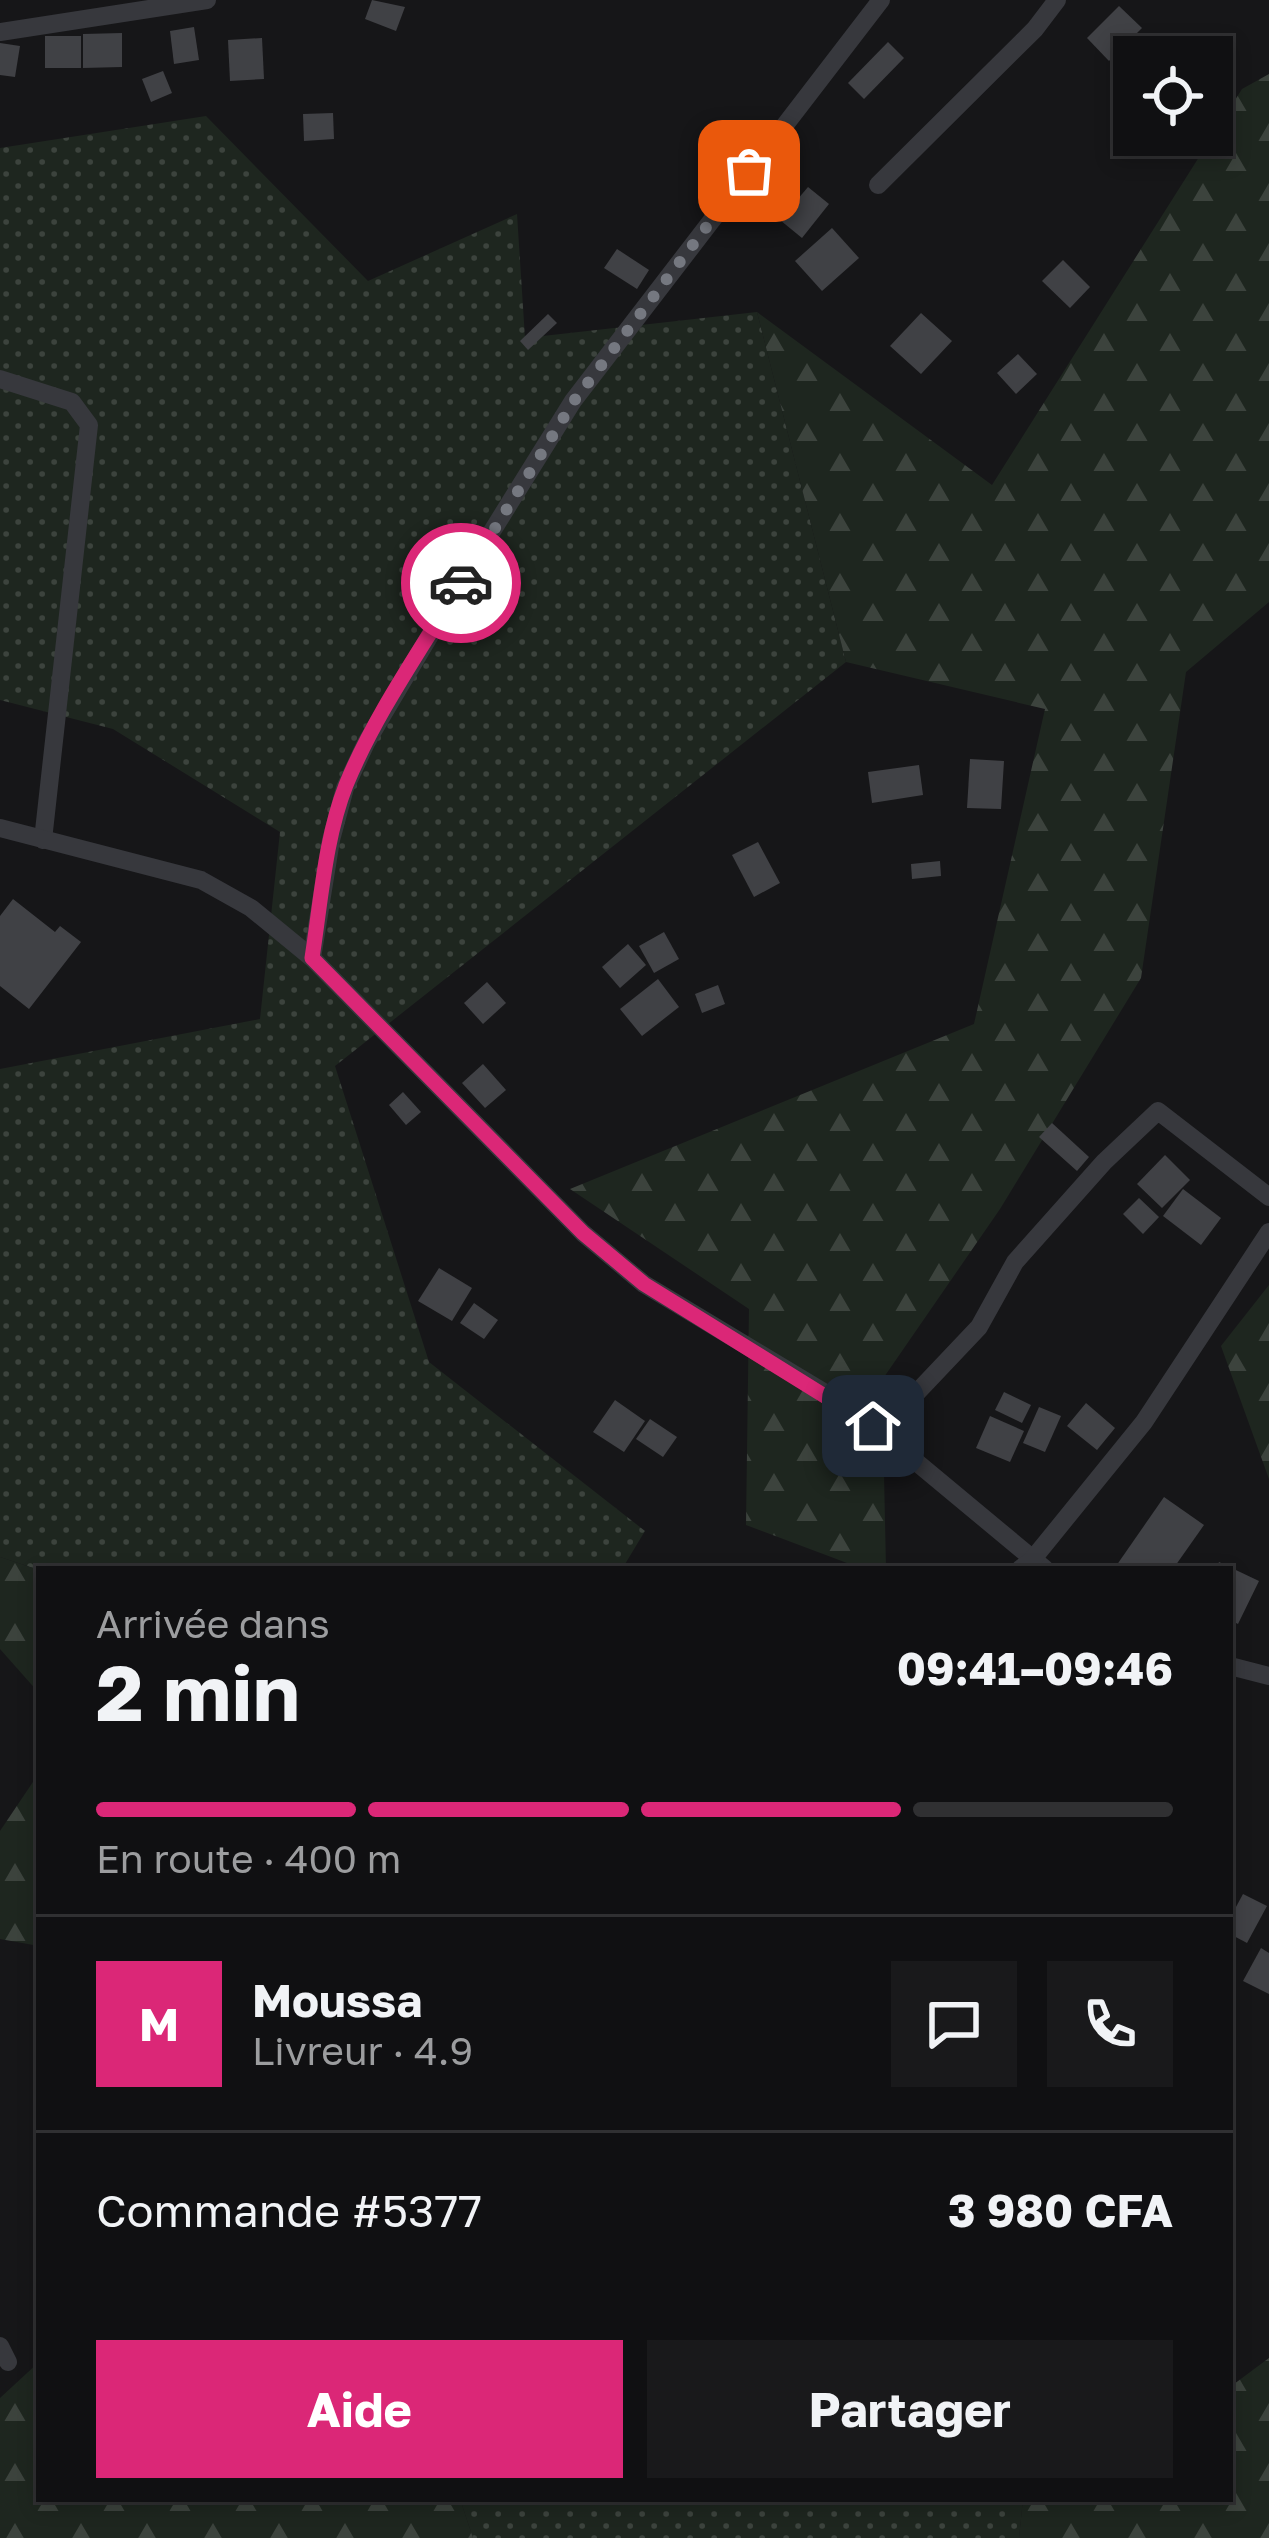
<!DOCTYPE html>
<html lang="fr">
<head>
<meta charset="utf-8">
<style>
	:root { --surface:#101012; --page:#19191b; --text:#f1f3f6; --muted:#9c9d9f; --line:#303032; --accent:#db2777 }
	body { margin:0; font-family:"Golos Text",sans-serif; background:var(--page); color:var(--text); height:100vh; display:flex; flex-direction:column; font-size:45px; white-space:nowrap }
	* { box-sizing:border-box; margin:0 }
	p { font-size:39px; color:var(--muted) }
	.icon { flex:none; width:66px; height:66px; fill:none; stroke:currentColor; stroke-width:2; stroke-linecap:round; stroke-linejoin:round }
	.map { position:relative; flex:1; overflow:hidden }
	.details { position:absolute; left:36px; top:1566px; width:1197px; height:936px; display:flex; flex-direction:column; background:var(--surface); border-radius:0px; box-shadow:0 6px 18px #0003,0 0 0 3px var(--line) }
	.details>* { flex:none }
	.tools { position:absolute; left:1113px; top:36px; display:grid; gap:24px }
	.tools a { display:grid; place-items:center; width:120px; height:120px; border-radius:0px; background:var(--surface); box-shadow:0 6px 18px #0003,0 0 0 3px var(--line); font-size:60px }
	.pin { position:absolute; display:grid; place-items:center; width:102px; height:102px; color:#fff; margin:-51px; border-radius:24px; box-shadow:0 6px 18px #0006 }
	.courier { position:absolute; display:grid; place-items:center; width:120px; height:120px; margin:-60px; border:9px solid #db2777; border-radius:50%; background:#fff; color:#222; box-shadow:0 3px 15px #0007 }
	.headline em { font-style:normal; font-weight:700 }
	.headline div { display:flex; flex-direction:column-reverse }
	.headline { display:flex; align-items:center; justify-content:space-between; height:204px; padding:0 60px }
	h1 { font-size:78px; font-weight:700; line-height:90px }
	.bar { display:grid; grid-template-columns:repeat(4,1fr); gap:18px 12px; align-content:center; height:144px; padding:0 60px }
	.bar i { height:15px; border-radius:9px; background:var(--line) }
	.bar .active { background:var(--accent) }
	.bar p { grid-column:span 4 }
	.line { display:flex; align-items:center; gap:30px; padding:0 60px; border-top:3px solid var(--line) }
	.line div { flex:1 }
	.round { display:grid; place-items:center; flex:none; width:126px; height:126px; border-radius:0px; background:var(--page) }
	.button { display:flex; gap:24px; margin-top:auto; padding:24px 60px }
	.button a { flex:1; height:138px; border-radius:0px; background:var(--accent); color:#fff; font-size:48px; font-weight:700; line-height:138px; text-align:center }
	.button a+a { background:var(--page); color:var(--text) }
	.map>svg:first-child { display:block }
	.grass { fill:url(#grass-dots) }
	.forest { fill:url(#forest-firs) }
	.building { fill:#404145 }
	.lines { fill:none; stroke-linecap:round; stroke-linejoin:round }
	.minor { stroke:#37383d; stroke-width:18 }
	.done { stroke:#757880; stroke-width:12; stroke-dasharray:0 21.6 }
	.route { stroke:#db2777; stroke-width:15 }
</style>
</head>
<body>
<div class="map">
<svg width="1269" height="2538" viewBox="0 0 1269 2538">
	<defs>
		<pattern id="grass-dots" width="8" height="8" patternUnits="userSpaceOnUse" patternTransform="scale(3)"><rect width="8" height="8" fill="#1e261f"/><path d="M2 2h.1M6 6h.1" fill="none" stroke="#3c433d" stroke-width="1.8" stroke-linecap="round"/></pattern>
		<pattern id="forest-firs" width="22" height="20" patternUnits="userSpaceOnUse" patternTransform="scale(3)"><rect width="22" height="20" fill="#1e261f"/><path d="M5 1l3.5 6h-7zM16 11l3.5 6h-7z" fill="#3c433d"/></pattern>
	</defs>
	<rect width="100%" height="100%" fill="#161618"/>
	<g class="grass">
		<path d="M206,116L368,281L517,214L525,338L757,312L846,662L335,1066L429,1362L645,1531L622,1569L394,1566L39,1570L0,1557V1069L260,1019L280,832L113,729L0,700V148Z"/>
		<path d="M460,2499H1023L1019,2538H473Z"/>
	</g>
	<g class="forest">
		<path d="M1269,74V602L1186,672L1141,978L1000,1209L882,1380L886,1569H863L746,1525L749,1309L570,1189L974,1024L1045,709L846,662L757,312L992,485L1242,89Z"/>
		<path d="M1269,1285V1479L1221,1346Z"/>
		<path d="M0,1557L39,1570V1693L0,1649Z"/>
		<path d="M39,1773V1946L0,1939V1831Z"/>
		<path d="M1269,2358V2538H1019L1023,2499H1230V2387Z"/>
		<path d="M39,2362V2499H460L473,2538H0V2398Z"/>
	</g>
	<g class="building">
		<path d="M372,0L405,7L396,31L365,19Z"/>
		<path d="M1119,6L1142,28L1109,61L1087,38Z"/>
		<path d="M194,27L199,60L174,64L170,31Z"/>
		<path d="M122,33V67L83,68V34Z"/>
		<rect x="45" y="36" width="36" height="32"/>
		<path d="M262,38L264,79L230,81L228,40Z"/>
		<path d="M888,42L904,58L864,99L848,83Z"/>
		<path d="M0,43L20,46L15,77L0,75Z"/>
		<path d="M163,71L172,93L151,102L142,79Z"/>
		<path d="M333,113L334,139L304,141L303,114Z"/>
		<path d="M808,187L829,204L802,238L780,220Z"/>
		<path d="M832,228L859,258L822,291L795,261Z"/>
		<path d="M617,249L649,270L637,289L604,268Z"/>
		<path d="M1063,260L1090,287L1070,308L1042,281Z"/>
		<path d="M921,313L952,341L921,374L890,346Z"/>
		<path d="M548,314L557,323L528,350L520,341Z"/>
		<path d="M1018,354L1037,374L1016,394L997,373Z"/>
		<path d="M970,759L1004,761L1001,809L967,808Z"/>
		<path d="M919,765L923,795L872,803L868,772Z"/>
		<path d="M758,842L780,883L754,897L732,855Z"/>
		<path d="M940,861L941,876L912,879L911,864Z"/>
		<path d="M13,899L55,932L60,926L81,942L29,1009L0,986V916Z"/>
		<path d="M664,932L679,959L654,973L639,946Z"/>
		<path d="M628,944L646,965L620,988L602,967Z"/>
		<path d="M658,979L679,1007L642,1036L620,1009Z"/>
		<path d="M487,982L506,1003L483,1024L464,1003Z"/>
		<path d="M718,985L725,1004L702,1013L695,994Z"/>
		<path d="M483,1064L506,1090L485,1108L462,1083Z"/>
		<path d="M403,1092L421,1112L406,1125L389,1105Z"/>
		<path d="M1052,1123L1089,1157L1077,1171L1039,1137Z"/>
		<path d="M1165,1155L1190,1180L1162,1208L1137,1184Z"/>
		<path d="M1183,1189L1221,1218L1201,1245L1163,1216Z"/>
		<path d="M1139,1198L1159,1217L1143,1234L1123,1214Z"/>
		<path d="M439,1268L472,1288L452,1321L418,1301Z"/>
		<path d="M474,1303L498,1320L484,1339L460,1323Z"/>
		<path d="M1004,1392L1031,1405L1022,1423L995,1410Z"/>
		<path d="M615,1400L645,1421L624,1452L593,1432Z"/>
		<path d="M1086,1403L1115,1428L1097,1450L1067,1426Z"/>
		<path d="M1039,1407L1061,1416L1045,1452L1023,1443Z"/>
		<path d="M990,1416L1024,1431L1010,1462L976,1448Z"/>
		<path d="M650,1419L677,1437L663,1457L636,1439Z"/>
		<path d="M1164,1497L1204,1525L1173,1569H1114Z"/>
		<path d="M1219,1562L1259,1581L1238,1624L1230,1620V1569H1216Z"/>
		<path d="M1243,1894L1267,1906L1247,1943L1230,1934V1918Z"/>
		<path d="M1261,1948L1269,1953V1994L1243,1981Z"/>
	</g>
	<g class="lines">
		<g class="minor">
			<path d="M0,32L207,0"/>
			<path d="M878,185L1035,29L1057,0"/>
			<path d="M0,379L72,402L89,425L43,840"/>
			<path d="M0,828L201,880L251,908L312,958L583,1233L644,1284L855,1411L1045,1569"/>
			<path d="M312,958L331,840L345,788L366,743L486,541L573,401L881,0"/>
			<path d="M873,1426L907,1403L979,1327L1015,1262L1104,1162L1158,1111L1269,1197"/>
			<path d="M1020,1569L1032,1560L1144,1422L1269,1232"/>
			<path d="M1230,1666L1269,1676"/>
			<path d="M0,2346L8,2362"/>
		</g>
	</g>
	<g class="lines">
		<path class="done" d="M461,583L574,401L749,171"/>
		<path class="route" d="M461,583C422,648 375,714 346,785C325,838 321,901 312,958L583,1233L644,1284L873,1426"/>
	</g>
</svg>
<div class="tools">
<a><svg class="icon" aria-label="locate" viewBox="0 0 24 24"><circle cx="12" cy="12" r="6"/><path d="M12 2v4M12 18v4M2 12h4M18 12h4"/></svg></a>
</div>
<div class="pin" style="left:749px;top:171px;background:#ea580c"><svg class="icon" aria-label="bag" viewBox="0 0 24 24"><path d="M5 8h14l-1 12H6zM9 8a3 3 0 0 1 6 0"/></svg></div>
<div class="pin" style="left:873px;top:1426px;background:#1f2937"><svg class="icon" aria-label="home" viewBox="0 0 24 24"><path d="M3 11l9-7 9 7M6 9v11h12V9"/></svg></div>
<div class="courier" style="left:461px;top:583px"><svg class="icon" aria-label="car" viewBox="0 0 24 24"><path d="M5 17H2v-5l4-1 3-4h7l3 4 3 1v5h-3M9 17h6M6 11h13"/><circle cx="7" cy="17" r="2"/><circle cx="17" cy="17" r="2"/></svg></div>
<section class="details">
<div class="headline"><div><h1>2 min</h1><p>Arrivée dans</p></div><em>09:41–09:46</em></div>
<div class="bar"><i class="active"></i><i class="active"></i><i class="active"></i><i></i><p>En route · 400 m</p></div>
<div class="line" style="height:216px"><b class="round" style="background:var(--accent);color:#fff">M</b><div><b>Moussa</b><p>Livreur · 4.9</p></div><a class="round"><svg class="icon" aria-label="chat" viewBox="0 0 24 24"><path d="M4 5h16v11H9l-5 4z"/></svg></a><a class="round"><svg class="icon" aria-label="phone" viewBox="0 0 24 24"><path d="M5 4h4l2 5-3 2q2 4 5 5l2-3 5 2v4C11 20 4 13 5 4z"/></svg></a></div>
<div class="line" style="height:156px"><div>Commande #5377</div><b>3 980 CFA</b></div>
<div class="button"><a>Aide</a><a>Partager</a></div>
</section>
</div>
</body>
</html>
